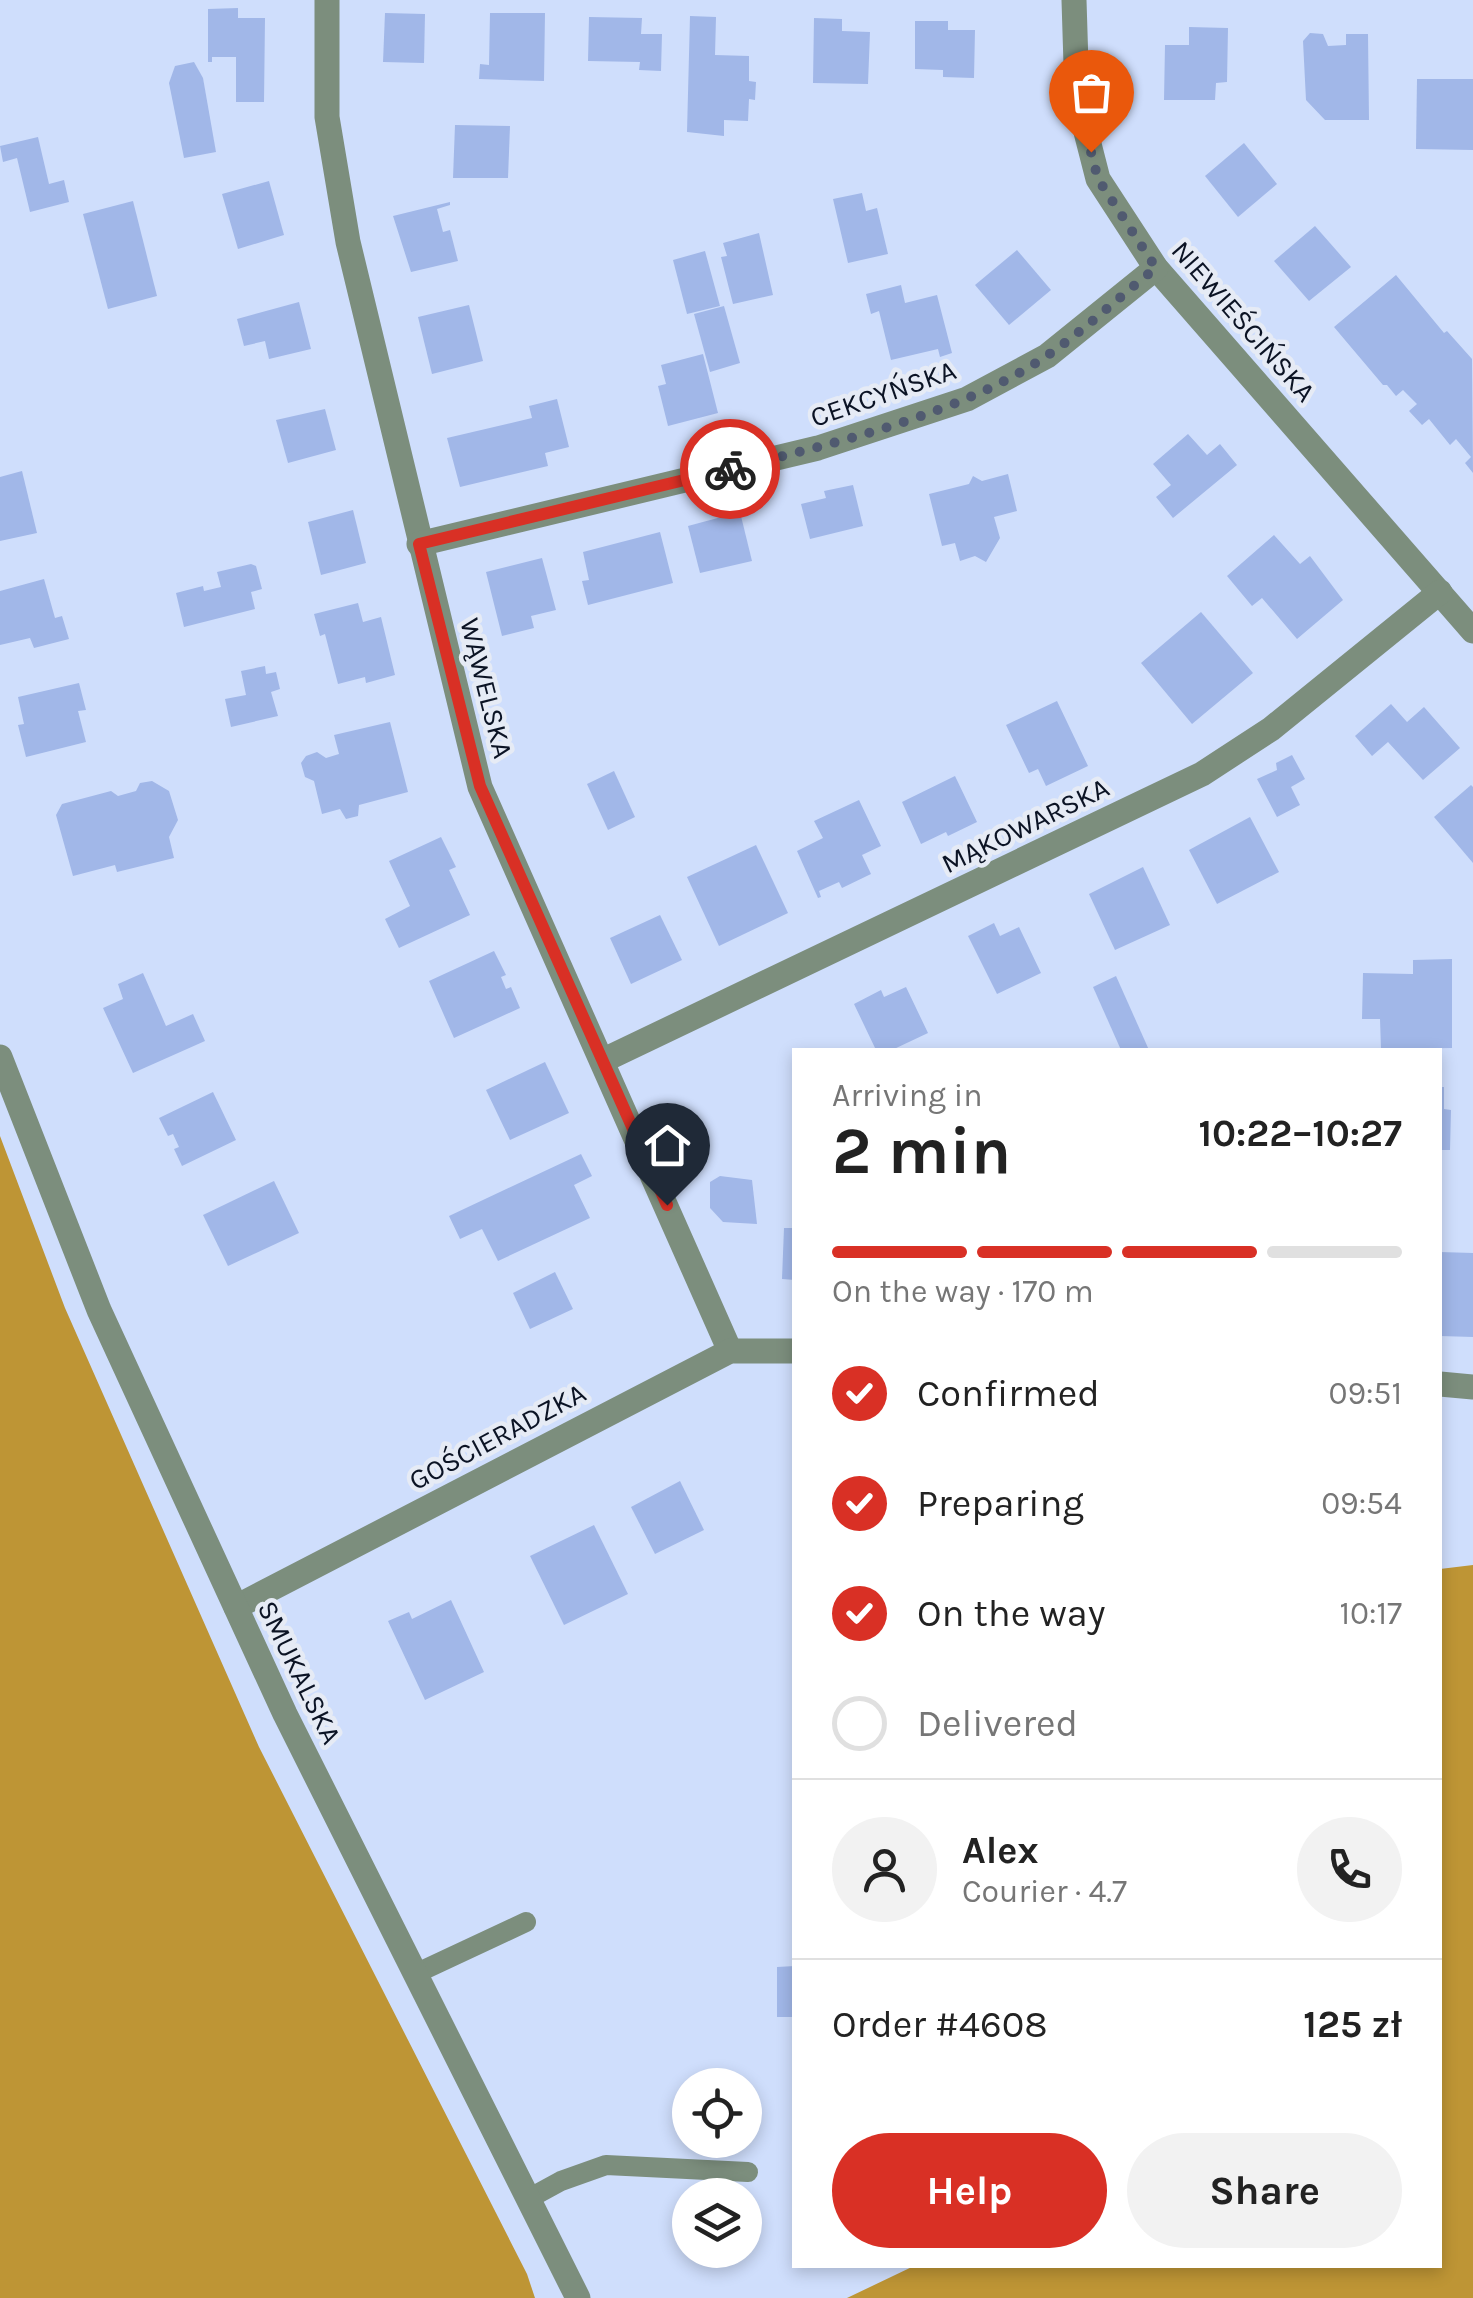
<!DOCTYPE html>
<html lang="en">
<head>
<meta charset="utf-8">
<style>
	:root { --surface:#fff; --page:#f2f2f2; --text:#222; --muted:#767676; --line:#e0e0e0; --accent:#d93025 }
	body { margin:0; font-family:Karla,sans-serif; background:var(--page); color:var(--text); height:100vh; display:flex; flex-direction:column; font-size:38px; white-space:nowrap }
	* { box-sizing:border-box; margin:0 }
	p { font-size:32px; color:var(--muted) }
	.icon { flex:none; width:55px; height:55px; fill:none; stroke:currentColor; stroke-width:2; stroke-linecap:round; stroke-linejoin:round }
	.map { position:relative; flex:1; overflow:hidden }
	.drawer { position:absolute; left:792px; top:1048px; width:650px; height:1220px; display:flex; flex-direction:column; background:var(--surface); border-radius:0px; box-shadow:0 5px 15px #0003 }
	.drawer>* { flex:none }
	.fabs { position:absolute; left:672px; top:2068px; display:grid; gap:20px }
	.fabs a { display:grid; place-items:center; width:90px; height:90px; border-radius:50%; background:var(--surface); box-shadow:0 5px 15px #0003; font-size:50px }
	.pin { position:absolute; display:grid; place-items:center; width:85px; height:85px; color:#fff; margin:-102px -42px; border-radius:50% 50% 50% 0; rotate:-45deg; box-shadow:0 0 10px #0007 }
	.pin .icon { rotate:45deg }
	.courier { position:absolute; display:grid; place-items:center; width:100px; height:100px; margin:-50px; border:8px solid #d93025; border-radius:50%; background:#fff; color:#222; box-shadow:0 2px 12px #0007 }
	.head em { font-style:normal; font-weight:700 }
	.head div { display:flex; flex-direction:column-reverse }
	.head { display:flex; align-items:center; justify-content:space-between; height:170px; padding:0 40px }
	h1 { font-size:65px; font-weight:700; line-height:75px }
	.bar { display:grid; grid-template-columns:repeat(4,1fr); gap:15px 10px; align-content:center; height:120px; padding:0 40px }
	.bar i { height:12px; border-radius:8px; background:var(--line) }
	.bar .selected { background:var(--accent) }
	.bar p { grid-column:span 4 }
	.line { display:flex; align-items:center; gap:25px; padding:0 40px; border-top:2px solid var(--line) }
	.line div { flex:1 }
	.round { display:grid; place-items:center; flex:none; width:105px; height:105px; border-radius:52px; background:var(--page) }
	ol { padding:0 40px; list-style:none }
	li { display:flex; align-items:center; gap:30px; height:110px }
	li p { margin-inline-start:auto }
	li .icon { padding:10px; border-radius:50%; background:var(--accent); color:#fff; stroke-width:4 }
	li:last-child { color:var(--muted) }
	li i { width:55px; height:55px; border:5px solid var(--line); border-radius:50% }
	.button { display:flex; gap:20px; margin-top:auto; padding:20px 40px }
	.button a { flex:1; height:115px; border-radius:60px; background:var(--accent); color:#fff; font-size:40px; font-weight:700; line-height:115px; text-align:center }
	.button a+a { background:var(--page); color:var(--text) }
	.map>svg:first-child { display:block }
	.forest { fill:#be9535 }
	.building { fill:#a1b7e8 }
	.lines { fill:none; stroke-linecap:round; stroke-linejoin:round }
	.service { stroke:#7c8e7d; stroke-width:20 }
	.minor { stroke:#7c8e7d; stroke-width:25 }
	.tertiary { stroke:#7c8e7d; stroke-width:25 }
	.done { stroke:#505a70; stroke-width:10; stroke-dasharray:0 18 }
	.route { stroke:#d93025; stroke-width:12 }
	.labels { text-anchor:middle; stroke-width:9; stroke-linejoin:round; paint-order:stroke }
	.street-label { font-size:28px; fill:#0b1324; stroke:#e6ebf5 }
</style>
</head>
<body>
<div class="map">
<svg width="1473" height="2298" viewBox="0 0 1473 2298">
	<rect width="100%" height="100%" fill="#cfdefc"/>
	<g class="forest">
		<path d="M0,1136L65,1308L259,1747L527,2274L535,2298H0Z"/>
		<path d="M1473,1565V2298H847L916,2265H1440V1569Z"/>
	</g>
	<g class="building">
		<path d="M238,8V18H265L264,102H236V57H212V62H208V9Z"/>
		<path d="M385,13L425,14L424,63L383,62Z"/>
		<path d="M490,13H545L544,81L479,79L480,64L489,65Z"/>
		<path d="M690,16L716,17L715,55L749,56V81L756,82L755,100L749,99L748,121L724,120V136L687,132Z"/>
		<path d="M589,17L642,18L641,34H662L661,71L639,70L640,62L588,61Z"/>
		<path d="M814,18L842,19V31L870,32L868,84L813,83Z"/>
		<path d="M915,21H948V30H975L974,78L943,77V70L915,69Z"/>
		<path d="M1189,27L1228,28L1227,82L1216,83L1215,100H1164L1165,45H1189Z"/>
		<path d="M1310,33L1323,34L1328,46L1346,45V34H1368L1369,120H1325L1306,100L1303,41Z"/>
		<path d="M194,62L203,78L216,152L184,158L169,83L175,66Z"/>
		<path d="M1417,79H1473V150L1416,149Z"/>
		<path d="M455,125L510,126L508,178H453Z"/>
		<path d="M38,137L49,184L64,180L69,202L30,212L17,158L3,162L0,146Z"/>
		<path d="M1244,143L1277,184L1238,217L1205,176Z"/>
		<path d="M269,181L284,235L238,249L222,194Z"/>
		<path d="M862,193L866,211L877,208L888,254L848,263L833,199Z"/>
		<path d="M133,201L157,296L108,309L83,214Z"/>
		<path d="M450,202V205L437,209L443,232L450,230L458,261L411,272L393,216Z"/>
		<path d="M1315,226L1351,267L1309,301L1274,261Z"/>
		<path d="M759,233L773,295L733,304L721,257L727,256L723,243Z"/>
		<path d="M1017,250L1051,290L1009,325L975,285Z"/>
		<path d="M705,251L720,306L687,314L673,260Z"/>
		<path d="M1396,275L1444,333L1447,331L1472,359L1473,473L1465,463L1471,457L1456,439L1450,445L1429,419L1422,425L1409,411L1417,404L1403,390L1396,396L1387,385H1383L1334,327Z"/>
		<path d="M901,285L905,303L937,295L952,353L940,357L938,349L891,360L879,311L871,314L866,294Z"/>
		<path d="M299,302L311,349L269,359L265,341L244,346L237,319Z"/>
		<path d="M469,305L483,361L432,374L418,317Z"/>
		<path d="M724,306L740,363L710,372L694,314Z"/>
		<path d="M703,354L718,413L668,426L658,386L666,384L661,365Z"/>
		<path d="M557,399L569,447L545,453L548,466L460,487L447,438L532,418L529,406Z"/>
		<path d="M325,409L336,450L288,463L276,420Z"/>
		<path d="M1188,434L1207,455L1220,444L1237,465L1173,518L1156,497L1171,485L1153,464Z"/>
		<path d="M22,471L37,533L0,541V477Z"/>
		<path d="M1008,474L1017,511L994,517L1000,538L986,562L975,556L960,561L955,543L942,546L929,494L969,484L973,476L982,481Z"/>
		<path d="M853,485L863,526L810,539L801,504L826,498L824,491Z"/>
		<path d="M353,510L366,563L321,575L308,522Z"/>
		<path d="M740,512L752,561L700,573L688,526Z"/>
		<path d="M660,532L673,583L588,605L582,581L589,580L583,552Z"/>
		<path d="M1274,535L1300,564L1310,556L1343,600L1297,639L1262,598L1252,606L1227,576Z"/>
		<path d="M542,558L556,610L531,616L534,628L502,636L486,572Z"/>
		<path d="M251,564L256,566L262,589L251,592L255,609L184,627L176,593L203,586L204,591L221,587L217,572Z"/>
		<path d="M44,579L55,618L62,616L69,639L34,648L30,638L0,645V591Z"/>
		<path d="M358,603L363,622L381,617L395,675L366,683L365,677L338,684L325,634L320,636L314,614Z"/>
		<path d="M1201,612L1253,673L1192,724L1141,663Z"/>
		<path d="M265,666L266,674L276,672L280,689L271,692L278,716L231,727L225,699L246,695L241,671Z"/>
		<path d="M79,683L86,710L78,711L86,742L26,757L18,725L24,724L18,697Z"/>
		<path d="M1057,701L1088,766L1046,786L1038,769L1029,773L1006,725Z"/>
		<path d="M1391,704L1407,722L1424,707L1460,748L1423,780L1388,742L1372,756L1355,736Z"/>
		<path d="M390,722L408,792L359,805L358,816L346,819L340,809L322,814L314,781L305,777L301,763L306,756L317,752L326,758L339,754L334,735Z"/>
		<path d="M1292,755L1305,779L1291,787L1300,805L1277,817L1257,779L1277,770L1276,763Z"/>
		<path d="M614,771L635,817L608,830L587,784Z"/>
		<path d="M955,776L977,822L948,836L946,832L921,844L902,802Z"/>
		<path d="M152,781L169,791L178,820L169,837L174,858L117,872L115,865L73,876L56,815L62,804L111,791L118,796L136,791L140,783Z"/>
		<path d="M1471,785L1473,787V863L1434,817Z"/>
		<path d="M859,800L881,846L862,855L871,874L842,888L839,882L819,891L821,897L818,898L797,851L823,838L814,821Z"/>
		<path d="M1250,817L1279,872L1217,904L1189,850Z"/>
		<path d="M441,837L456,867L449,870L470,915L399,948L385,919L410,906L389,861Z"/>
		<path d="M756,845L788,913L719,946L687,877Z"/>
		<path d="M1143,867L1170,925L1115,950L1089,894Z"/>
		<path d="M660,915L682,960L631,984L610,938Z"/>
		<path d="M994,923L1000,936L1019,927L1041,973L997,994L968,936Z"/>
		<path d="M494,951L506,975L501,977L506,989L511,987L520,1008L454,1038L429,981Z"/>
		<path d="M1452,959V1048L1381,1049L1380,1019H1362L1363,973L1413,974V960Z"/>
		<path d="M143,973L166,1026L193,1014L205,1041L133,1073L103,1008L123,999L118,984Z"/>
		<path d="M1116,976L1149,1050H1121L1093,987Z"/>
		<path d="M906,987L928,1033L892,1050H876L854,1004L881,990L884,997Z"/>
		<path d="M545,1062L569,1113L510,1140L486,1090Z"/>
		<path d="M1440,1087H1444V1109L1451,1110L1450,1150H1440Z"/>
		<path d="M213,1092L236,1140L182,1166L174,1149L179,1147L173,1134L168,1136L159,1118Z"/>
		<path d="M581,1154L592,1176L574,1185L590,1218L498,1261L482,1229L460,1239L449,1216Z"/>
		<path d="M720,1176L752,1180L757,1224L723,1222L710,1208V1182Z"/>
		<path d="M274,1181L299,1233L228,1266L203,1215Z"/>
		<path d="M784,1228H795V1280L782,1279Z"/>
		<path d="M1440,1252L1473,1253V1337L1440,1336Z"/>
		<path d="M555,1272L573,1309L530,1329L513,1293Z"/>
		<path d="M680,1481L704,1530L655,1554L631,1507Z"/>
		<path d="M594,1525L628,1594L564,1625L530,1556Z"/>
		<path d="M451,1600L484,1672L425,1700L388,1621L409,1612L412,1619Z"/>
		<path d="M795,1966V2017H777V1967Z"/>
	</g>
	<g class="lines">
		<g class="service">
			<path d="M417,1973L526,1922"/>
			<path d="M528,2199L561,2181L606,2165L748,2172"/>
		</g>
		<g class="minor">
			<path d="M327,0V117L348,242L480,787L730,1351"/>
			<path d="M1074,0L1077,97L1098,179L1156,268L1473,631"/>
			<path d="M419,544L818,448L967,399L1047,356L1156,268"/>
			<path d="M604,1060L1202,774L1271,729L1440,592"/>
			<path d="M1440,1384L1473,1387"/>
			<path d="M236,1607L730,1351H795"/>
		</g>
		<path class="tertiary" d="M0,1057L99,1310L285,1714L578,2298"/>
	</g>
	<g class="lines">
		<path class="done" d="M730,469C829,445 965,413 1048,355C1086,329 1120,296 1156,268L1098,179L1091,152"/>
		<path class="route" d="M667,1205L480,786L419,544L730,469"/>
	</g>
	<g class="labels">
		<g class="street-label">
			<text transform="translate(1244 321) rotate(49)" y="10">NIEWIEŚCIŃSKA</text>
			<text transform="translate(883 393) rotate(-19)" y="10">CEKCYŃSKA</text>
			<text transform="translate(487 688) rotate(76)" y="10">WĄWELSKA</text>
			<text transform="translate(1025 825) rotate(-26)" y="10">MĄKOWARSKA</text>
			<text transform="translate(497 1436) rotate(-28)" y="10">GOŚCIERADZKA</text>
			<text transform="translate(300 1672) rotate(64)" y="10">SMUKALSKA</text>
		</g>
	</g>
</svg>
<div class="fabs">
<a><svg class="icon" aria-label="locate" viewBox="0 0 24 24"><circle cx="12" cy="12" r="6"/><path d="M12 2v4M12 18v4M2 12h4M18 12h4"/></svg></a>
<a><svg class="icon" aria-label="layers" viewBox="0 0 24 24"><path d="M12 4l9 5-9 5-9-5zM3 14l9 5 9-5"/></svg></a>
</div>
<div class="pin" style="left:1091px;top:152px;background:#ea580c"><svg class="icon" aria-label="bag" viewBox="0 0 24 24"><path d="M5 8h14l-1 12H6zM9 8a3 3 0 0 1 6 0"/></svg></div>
<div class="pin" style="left:667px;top:1205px;background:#1f2937"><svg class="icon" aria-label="home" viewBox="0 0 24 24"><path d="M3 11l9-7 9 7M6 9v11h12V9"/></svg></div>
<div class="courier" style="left:730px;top:469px"><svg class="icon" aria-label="bike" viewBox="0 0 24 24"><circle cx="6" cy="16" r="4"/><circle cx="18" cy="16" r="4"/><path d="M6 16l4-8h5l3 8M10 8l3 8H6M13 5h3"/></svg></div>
<section class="drawer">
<div class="head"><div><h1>2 min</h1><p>Arriving in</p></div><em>10:22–10:27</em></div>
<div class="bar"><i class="selected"></i><i class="selected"></i><i class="selected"></i><i></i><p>On the way · 170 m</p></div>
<ol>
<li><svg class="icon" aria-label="check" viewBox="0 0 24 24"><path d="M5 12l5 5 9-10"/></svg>Confirmed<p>09:51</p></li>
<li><svg class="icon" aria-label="check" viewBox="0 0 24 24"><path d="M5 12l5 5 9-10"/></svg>Preparing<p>09:54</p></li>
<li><svg class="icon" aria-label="check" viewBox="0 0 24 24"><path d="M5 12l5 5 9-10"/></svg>On the way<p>10:17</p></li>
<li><i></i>Delivered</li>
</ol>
<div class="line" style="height:180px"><a class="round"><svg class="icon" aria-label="person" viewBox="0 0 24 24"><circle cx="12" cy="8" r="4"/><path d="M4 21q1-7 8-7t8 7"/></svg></a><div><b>Alex</b><p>Courier · 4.7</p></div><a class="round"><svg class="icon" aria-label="phone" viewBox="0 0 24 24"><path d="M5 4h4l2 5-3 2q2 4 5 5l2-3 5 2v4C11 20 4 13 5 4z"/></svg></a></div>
<div class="line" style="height:130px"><div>Order #4608</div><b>125 zł</b></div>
<div class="button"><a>Help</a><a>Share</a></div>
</section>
</div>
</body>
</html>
